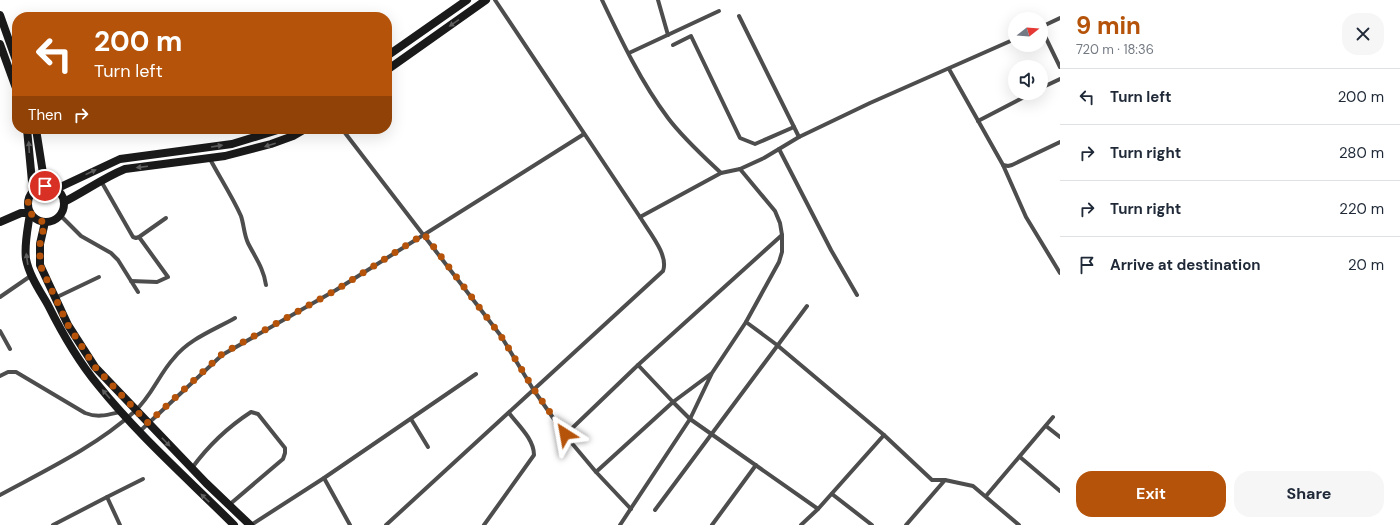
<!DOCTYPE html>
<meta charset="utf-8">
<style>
body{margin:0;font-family:"DM Sans",sans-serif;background:#f6f6f7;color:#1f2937;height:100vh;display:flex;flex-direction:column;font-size:15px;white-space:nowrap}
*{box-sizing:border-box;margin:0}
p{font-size:13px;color:#747a83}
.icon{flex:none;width:22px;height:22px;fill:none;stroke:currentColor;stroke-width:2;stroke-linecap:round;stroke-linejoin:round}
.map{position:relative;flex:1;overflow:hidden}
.details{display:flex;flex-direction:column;background:#fff;width:340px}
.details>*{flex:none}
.top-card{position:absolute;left:12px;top:12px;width:380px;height:122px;border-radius:16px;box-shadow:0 4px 16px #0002;background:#b45309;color:#fff;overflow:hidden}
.needle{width:26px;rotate:73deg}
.controls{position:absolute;left:1008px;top:12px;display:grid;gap:8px}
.controls a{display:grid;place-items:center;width:40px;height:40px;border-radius:50%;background:#fff;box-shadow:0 4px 16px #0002;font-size:20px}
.pin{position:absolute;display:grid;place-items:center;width:34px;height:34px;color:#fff;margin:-17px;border:2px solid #fff;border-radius:50%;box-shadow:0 1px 4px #0007}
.me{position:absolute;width:44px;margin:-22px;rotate:326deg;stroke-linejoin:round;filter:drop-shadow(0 0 3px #0008)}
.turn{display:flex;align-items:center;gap:14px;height:84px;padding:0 16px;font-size:18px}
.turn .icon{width:52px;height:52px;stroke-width:2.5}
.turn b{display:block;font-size:28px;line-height:34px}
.then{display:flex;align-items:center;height:38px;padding:0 16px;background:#0003;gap:8px;font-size:15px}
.round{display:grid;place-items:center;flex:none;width:42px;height:42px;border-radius:16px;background:#f6f6f7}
.head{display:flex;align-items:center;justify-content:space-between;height:68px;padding:0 16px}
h1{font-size:24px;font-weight:700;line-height:30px;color:#b45309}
.button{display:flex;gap:8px;margin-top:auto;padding:8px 16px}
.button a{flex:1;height:46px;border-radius:16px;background:#b45309;color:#fff;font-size:16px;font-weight:700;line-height:46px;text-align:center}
.button a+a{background:#f6f6f7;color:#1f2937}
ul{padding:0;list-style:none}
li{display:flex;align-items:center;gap:12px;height:56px;padding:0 16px;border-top:1px solid #e0e1e3}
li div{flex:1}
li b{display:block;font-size:15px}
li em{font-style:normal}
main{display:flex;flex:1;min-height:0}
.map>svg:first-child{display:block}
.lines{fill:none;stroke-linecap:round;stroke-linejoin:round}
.street{stroke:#4d4d4d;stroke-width:4}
.secondary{stroke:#1a1a1a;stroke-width:8}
.oneway{fill:#5f5f5f}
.route{stroke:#b45309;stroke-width:7;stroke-dasharray:0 12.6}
</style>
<main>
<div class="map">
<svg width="1060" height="525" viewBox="0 0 1060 525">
<rect width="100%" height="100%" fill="#fff"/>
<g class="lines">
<!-- street -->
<g class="street">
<path d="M495,0L640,217L721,173L740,169L764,158L799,137L870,103L1015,39"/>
<path d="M602,0C621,40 641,82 668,118C683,138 703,156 721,173"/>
<path d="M658,0L668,35"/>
<path d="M739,16L799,137"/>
<path d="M1041,27L1060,18"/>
<path d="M1041,28L1060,67"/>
<path d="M673,45L691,36L740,138L755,144L794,127"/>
<path d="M629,53L719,11"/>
<path d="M949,69L1003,165L1008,166L1012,165L1060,142"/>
<path d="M1041,88L1060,79"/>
<path d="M978,121L1032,93"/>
<path d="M342,129L501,336L533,389L565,435L596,472L631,509"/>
<path d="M779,149L831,250L857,295"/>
<path d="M210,159C220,178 232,196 241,216C244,225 244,235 248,243C255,257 264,269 266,285"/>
<path d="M1003,165L1026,217L1060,273"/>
<path d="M101,181L133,237L136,238L139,237L166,218"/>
<path d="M60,215L81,236L111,253L118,260L138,292"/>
<path d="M131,281L157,282L168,277L139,237"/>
<path d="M0,297L32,275"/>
<path d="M55,298L99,277"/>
<path d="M0,331L10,349"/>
<path d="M712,373L673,402L690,419L712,373L746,322"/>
<path d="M0,376L8,372H16L85,413C98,418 107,415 120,412"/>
<path d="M411,419L428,447"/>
<path d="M1046,426L1060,437"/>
<path d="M139,432L222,355L336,290L584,134"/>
<path d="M565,435L638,365L782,235L780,223L775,211L740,169"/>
<path d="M884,435L932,480H945L973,486L1019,525"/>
<path d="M1020,457L1060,491"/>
<path d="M192,468C208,446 228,427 251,412L258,414L285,448V453L283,459L229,505"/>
<path d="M596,472L673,402L638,365"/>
<path d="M324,478L350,525"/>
<path d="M832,494L872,525"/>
<path d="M0,495C46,470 95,447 134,412C152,396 159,374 174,358C189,339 214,330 235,318"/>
<path d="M986,496L1053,417"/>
<path d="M107,497L143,479"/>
<path d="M655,510L807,306"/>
<path d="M53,525L107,497L120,525"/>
<path d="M251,525L324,478L476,374"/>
<path d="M386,525C478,440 571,356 663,271C669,255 649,232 640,217"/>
<path d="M484,525L534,455C534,439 518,425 509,413"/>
<path d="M620,525L690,419L818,509L884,435L777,345L746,322L779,262L782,252V235"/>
<path d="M712,525L756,465"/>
<path d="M801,525L818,509"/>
<path d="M906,525L945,480"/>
</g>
<!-- secondary -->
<g class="secondary">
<path d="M0,15L17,63"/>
<path d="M0,44L17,91"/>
<path d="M387,56L467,0"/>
<path d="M387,70L486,0"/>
<path d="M27,129L33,192"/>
<path d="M36,129L45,186"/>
<circle cx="46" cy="204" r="18"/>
<path d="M56,189L120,159L232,144L281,129"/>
<path d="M64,202C84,192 103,178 125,169L225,156L271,144L293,136L305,129"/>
<path d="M0,222L21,213H30C28,228 24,244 26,259C29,275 40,291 48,305C62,333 78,361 98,385C139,436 188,479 234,525"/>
<path d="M45,222L40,244V265L68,325L95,367L206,483L250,525"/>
</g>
</g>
<!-- one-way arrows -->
<defs><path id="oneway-solid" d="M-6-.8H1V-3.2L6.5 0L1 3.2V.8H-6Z"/></defs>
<g class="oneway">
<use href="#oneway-solid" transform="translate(454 23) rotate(145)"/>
<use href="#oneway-solid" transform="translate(270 145) rotate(162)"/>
<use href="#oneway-solid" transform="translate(217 146) rotate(-9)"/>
<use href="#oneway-solid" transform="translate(29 147) rotate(-93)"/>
<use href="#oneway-solid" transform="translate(142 167) rotate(173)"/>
<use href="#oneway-solid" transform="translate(91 172) rotate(-26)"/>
<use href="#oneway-solid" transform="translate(27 259) rotate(-98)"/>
<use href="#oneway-solid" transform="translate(106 394) rotate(-131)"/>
<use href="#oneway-solid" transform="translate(166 442) rotate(46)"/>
<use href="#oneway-solid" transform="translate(205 498) rotate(-136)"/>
</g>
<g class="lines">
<!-- route -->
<path class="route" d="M45,186C22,190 23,218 45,222L40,244V265L68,325L95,367L148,423L222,354L336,290L424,234L501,336L533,388L565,434"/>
</g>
</svg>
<div class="controls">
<a><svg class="needle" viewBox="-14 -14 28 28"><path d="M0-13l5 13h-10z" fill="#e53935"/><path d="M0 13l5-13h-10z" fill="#747a83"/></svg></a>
<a><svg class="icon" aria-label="sound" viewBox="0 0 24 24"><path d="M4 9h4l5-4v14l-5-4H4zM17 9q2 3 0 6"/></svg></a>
</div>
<div class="pin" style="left:45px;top:186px;background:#d93025"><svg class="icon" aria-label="arrive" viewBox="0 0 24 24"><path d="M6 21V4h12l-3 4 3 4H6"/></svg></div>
<svg class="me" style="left:565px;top:434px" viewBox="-20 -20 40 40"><path d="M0-17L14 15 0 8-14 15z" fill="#b45309" stroke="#fff" stroke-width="4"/></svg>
<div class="top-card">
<div class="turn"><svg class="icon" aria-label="left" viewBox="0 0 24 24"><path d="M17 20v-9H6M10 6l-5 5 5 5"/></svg><div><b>200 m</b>Turn left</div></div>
<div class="then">Then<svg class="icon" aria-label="right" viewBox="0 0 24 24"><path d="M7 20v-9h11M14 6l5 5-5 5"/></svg></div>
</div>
</div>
<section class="details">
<div class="head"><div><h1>9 min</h1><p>720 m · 18:36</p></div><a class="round"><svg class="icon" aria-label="close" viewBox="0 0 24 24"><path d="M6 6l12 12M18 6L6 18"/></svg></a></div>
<ul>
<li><svg class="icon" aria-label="left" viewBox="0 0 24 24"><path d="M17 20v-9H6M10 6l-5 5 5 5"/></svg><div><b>Turn left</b></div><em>200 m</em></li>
<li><svg class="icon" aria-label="right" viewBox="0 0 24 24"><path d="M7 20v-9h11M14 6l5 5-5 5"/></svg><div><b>Turn right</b></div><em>280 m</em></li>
<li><svg class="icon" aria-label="right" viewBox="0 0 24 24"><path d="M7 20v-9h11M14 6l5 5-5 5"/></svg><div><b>Turn right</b></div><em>220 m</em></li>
<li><svg class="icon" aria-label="arrive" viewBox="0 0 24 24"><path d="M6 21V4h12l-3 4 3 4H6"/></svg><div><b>Arrive at destination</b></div><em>20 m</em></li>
</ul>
<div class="button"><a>Exit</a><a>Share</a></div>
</section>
</main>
